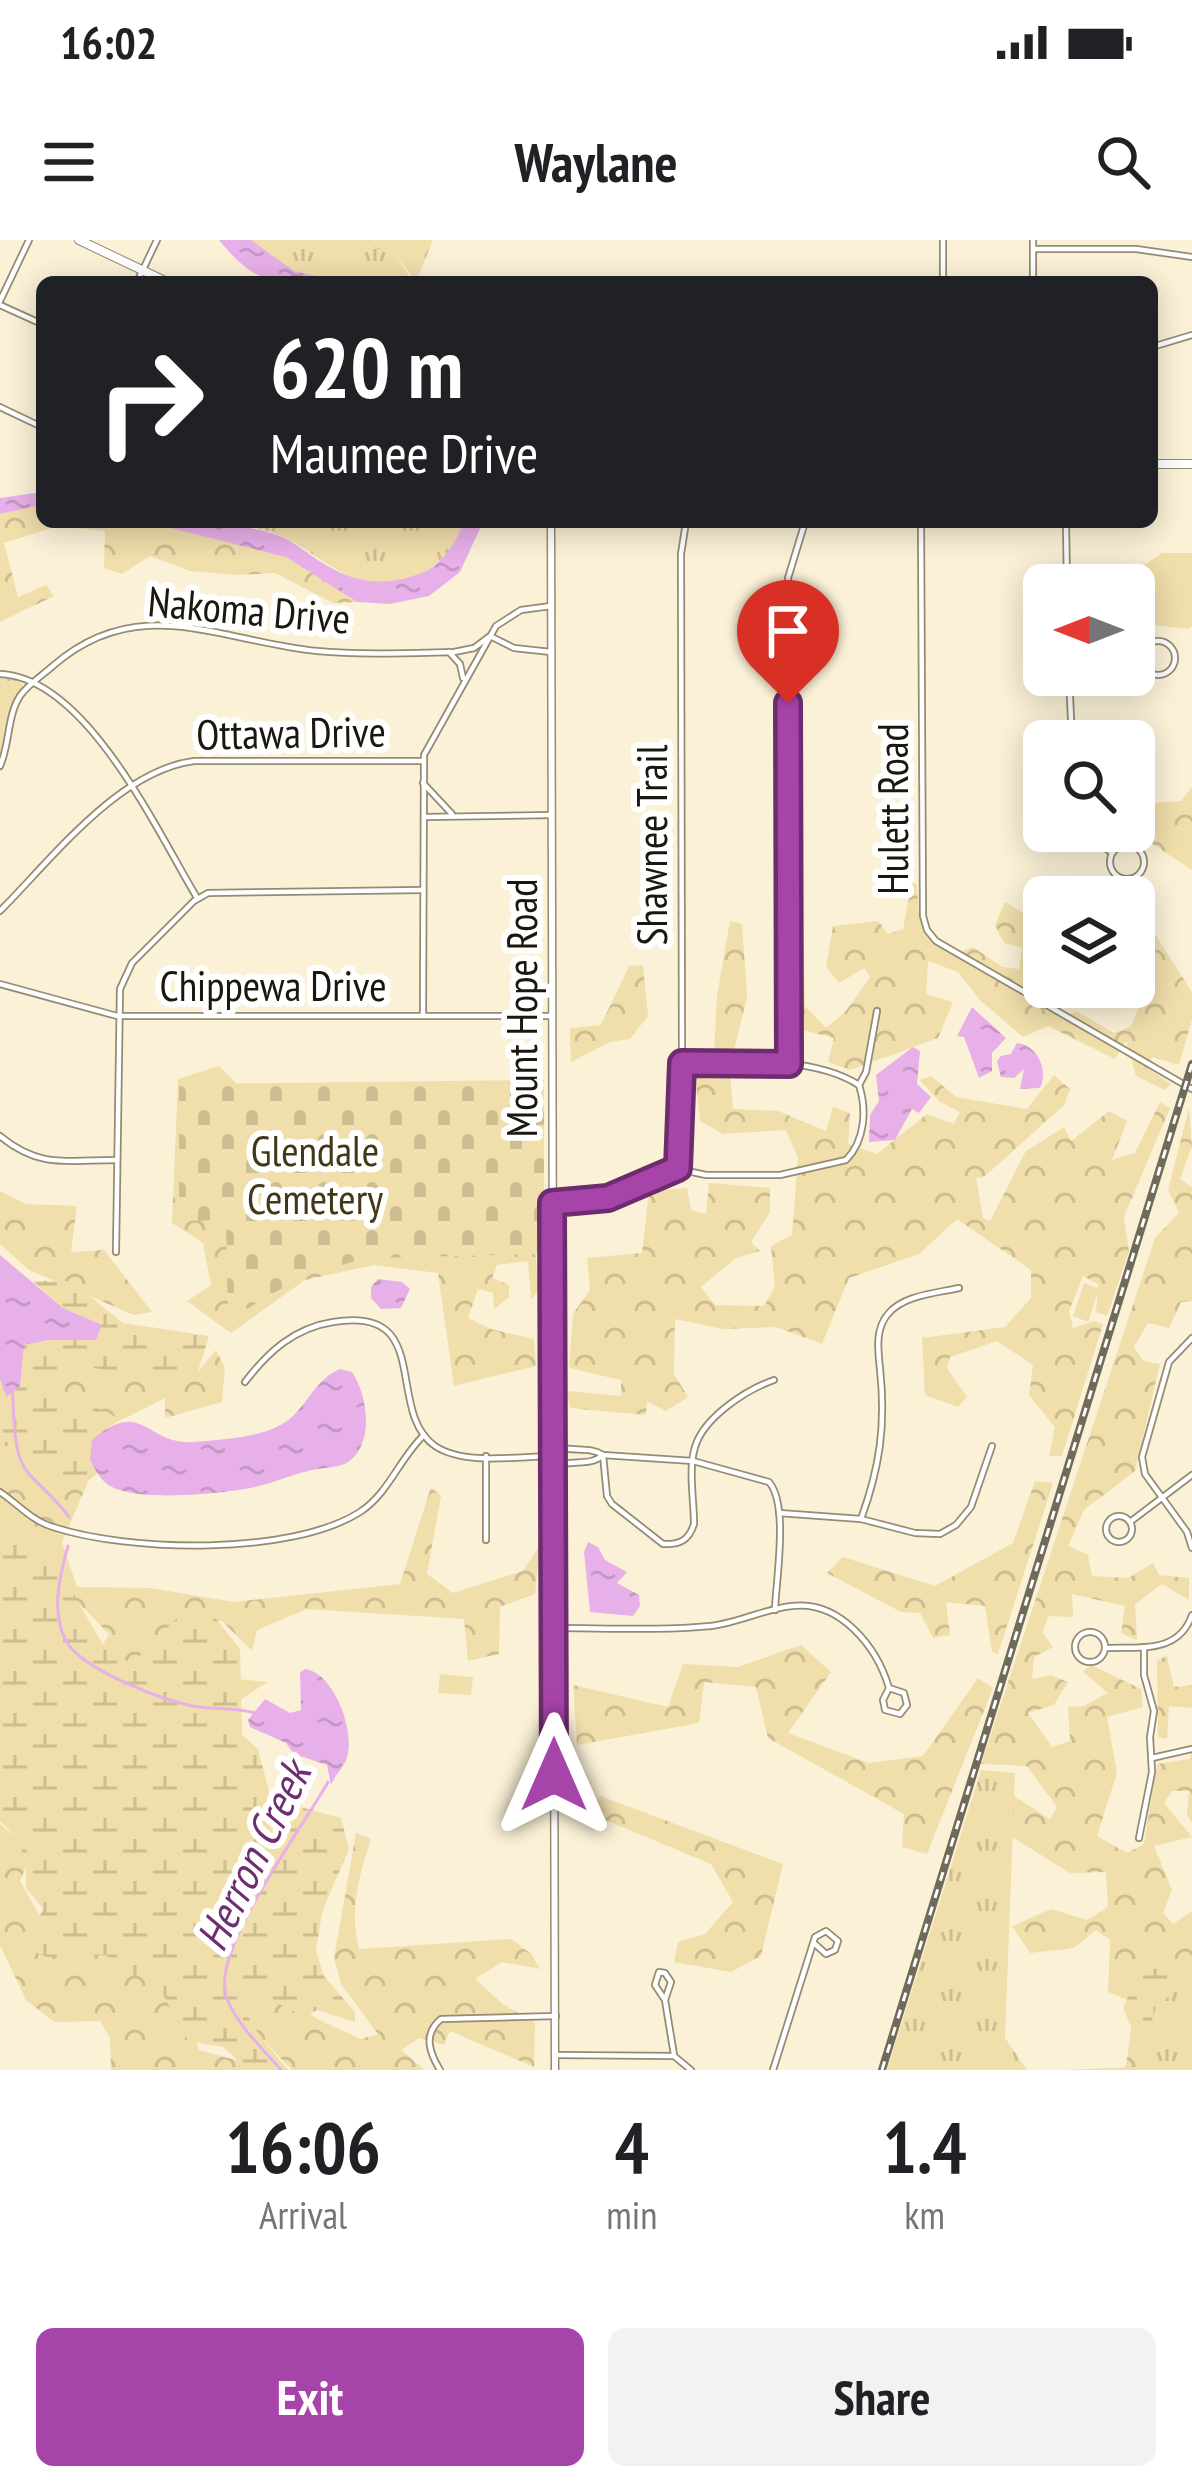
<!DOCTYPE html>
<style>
body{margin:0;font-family:"PT Sans Narrow",sans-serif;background:#f2f2f2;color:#202124;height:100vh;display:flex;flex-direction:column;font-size:45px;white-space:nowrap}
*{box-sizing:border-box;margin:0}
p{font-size:39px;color:#757577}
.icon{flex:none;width:66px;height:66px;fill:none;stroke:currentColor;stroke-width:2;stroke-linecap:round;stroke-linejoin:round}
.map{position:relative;height:1830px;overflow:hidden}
.side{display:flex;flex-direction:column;background:#fff;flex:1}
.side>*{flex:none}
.guide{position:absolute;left:36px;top:36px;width:1122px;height:252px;border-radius:18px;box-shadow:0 6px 30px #0003;background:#202124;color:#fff;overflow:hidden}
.needle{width:78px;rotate:270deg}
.controls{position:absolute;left:1023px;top:324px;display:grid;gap:24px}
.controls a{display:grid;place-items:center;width:132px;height:132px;border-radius:18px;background:#fff;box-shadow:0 6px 30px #0003;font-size:60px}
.pin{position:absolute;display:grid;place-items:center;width:102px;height:102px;color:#fff;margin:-123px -51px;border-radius:50% 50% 50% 0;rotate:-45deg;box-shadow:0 0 12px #0007}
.pin .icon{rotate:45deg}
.me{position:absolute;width:132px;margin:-66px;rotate:0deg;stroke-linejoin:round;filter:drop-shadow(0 0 9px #0008)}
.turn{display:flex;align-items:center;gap:42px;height:252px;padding:0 36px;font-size:54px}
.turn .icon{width:156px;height:156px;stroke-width:2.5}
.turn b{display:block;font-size:84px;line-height:102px}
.eta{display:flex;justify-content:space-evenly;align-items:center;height:204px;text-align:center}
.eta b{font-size:72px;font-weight:700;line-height:84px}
.cta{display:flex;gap:24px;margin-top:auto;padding:24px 36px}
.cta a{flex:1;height:138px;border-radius:18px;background:#a744aa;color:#fff;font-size:48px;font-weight:700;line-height:138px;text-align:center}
.cta a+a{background:#f2f2f2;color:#202124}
.status{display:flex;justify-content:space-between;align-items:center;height:84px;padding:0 60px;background:#fff;direction:ltr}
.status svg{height:33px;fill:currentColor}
header{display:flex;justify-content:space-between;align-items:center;height:156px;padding:0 36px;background:#fff;font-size:54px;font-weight:700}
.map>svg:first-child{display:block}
.forest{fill:url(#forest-crowns)}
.wetland{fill:url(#wetland-marsh)}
.cemetery{fill:url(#cemetery-stones)}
.park{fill:url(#park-tufts)}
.garden{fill:#f0deab}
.water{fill:url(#water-ripples)}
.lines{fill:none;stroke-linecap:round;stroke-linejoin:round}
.stream{stroke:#e8b0e8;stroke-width:3}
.minor-casing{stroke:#948b73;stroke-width:8}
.tertiary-casing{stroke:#948b73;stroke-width:9}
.secondary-casing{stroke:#948b73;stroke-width:10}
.minor{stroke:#fff;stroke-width:4.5}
.tertiary{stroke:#fff;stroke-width:6}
.secondary{stroke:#fff;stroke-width:8}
.rail-casing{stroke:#706a5b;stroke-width:8}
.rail{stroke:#fff;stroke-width:3;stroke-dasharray:9;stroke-linecap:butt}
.route-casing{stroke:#6d2c6e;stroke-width:30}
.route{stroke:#a744aa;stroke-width:21}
.labels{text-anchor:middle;stroke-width:12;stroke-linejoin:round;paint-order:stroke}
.street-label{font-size:42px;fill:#1a170e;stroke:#fff}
.park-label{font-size:42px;fill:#433717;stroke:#fff}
.water-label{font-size:45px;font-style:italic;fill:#6f2e71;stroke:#fff}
</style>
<div class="status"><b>16:02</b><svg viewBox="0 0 49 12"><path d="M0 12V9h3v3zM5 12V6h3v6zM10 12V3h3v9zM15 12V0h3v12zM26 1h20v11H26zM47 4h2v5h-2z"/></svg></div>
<header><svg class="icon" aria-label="menu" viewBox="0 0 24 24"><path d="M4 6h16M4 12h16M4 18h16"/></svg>Waylane<svg class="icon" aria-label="search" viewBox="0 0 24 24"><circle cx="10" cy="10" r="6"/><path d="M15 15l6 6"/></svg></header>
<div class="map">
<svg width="1192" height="1830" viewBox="0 0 1192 1830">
<defs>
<pattern id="forest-crowns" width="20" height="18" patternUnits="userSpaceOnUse" patternTransform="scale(3)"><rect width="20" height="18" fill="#f0deab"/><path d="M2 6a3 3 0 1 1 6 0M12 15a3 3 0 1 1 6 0" fill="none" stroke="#cdbe92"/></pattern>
<pattern id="wetland-marsh" width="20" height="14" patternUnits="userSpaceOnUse" patternTransform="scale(3)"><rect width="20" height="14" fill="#f0deab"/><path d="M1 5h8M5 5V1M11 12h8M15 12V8" fill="none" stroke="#cdbe92"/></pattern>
<pattern id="cemetery-stones" width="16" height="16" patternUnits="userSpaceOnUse" patternTransform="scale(3)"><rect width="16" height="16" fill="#f0deab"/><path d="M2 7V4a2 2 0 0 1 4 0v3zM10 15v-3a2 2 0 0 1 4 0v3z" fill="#cdbe92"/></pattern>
<pattern id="park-tufts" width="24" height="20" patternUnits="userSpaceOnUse" patternTransform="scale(3)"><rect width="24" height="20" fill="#f0deab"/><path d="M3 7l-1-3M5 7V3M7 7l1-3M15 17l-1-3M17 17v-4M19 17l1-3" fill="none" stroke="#cdbe92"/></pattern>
<pattern id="water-ripples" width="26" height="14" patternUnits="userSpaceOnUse" patternTransform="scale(3)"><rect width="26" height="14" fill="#e8b0e8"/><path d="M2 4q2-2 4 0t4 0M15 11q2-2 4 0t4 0" fill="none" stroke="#c697c6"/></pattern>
</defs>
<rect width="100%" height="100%" fill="#fbf1d7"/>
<!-- forest -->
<g class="forest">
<path d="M347,0H433L416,42L395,14Z"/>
<path d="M42,265V282H147L167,286L286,317L357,362L333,363L275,333L238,335L190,331L150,316L122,334L104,328L105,291L58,286L4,303L18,357L46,345L54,356L0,382V274Z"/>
<path d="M1134,541L1152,563L1181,561L1192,547V630L1136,593Z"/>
<path d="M912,643L917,644C919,684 918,692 952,715L973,707L1002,727L1019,729L1022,708L1004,703L995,685L1005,662L1034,679L1029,731L1044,747H1068L1061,755V779L1076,771L1114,793L1131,786L1141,763L1131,747L1139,694L1134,661L1192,752V779L1179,825L1153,817L1143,825L1171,844L1165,850L1136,836L1126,801L1115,819L1048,786L1023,797L980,760L958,732L928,721L926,754L953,762L938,798L850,830L828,822L834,798L795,788L797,704L803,705L805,766L826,788L846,771L870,737L864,728L839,743L826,727L833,686L878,681L888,694L903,689Z"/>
<path d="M730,681L742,684L747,757L732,819L714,815L717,756Z"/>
<path d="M643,725L648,776L630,799L610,802L571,822L570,788L601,785L629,726Z"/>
<path d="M219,826L242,849L534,987L538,1051L531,1060L528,1021L497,1025L492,1038L509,1045V1057L494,1069L493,1053L478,1049L468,1078L491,1089L534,1099L536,1126L454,1146L438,1033L374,1025L305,1040L231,1093L187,1061L211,1045L203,1003L172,983L178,839Z"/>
<path d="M730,834L733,869L778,871L826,891L833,867L850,873L848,904L877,914L927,874L954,884L960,872L940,862L920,840L931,836L956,857L1027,869L1054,835L1070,849L1064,865L984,937L976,938L983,978L990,981L1026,911L1064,887L1071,901L1109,871L1127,881L1112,920L1135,913L1160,862L1170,868L1124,977L1129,1011L1107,1076L1096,1072L1098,1044L1083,1036L1069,1071L1073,1088L1094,1081L1103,1084L1062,1216H1049L1055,1187L1029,1155L1033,1125L997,1101L950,1117L947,1128L967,1157L958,1167L925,1155L922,1098L1005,1087L1031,1058V1030L957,979L919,1014L849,1038L822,1104L776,1087L722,1089L675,1079L674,1134L688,1157L666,1171L647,1161L646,1175L570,1168L567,1151L621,1156V1140L569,1128L573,1074L590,1050L587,1018L642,1013L649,951L687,948L691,970L706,974L709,943L770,948V972L751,1002L760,1011L736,1018L701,1047L715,1065L764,1066L775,1046L771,1006L792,995L798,918L786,890L723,894L700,881L695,835Z"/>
<path d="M1189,868L1192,906L1180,939L1192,947V1061L1181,1062L1169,1088L1148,1083L1134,1107L1143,1121L1160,1124L1135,1231L1084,1270L1068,1306L1088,1315L1092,1336L1128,1338L1153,1323L1159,1335L1189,1338V1360L1162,1344L1135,1364L1137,1400L1121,1393L1125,1366L1072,1354L1073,1377L1049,1376L1042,1392L1053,1407L1034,1417L1032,1439L1051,1435L1068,1442L1054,1465L1028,1473L1052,1507L1070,1501L1068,1467L1084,1466L1108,1453L1083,1432L1091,1425L1141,1449L1143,1467L1107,1477L1117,1533L1097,1596L1127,1613L1144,1604L1157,1524L1190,1519L1192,1506V1583L1187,1575L1189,1551H1172L1164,1563L1192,1597L1154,1606L1172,1650L1163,1673L1173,1684L1192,1671V1728L1183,1727L1192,1830H1119L1126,1826L1135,1763L1108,1752L1110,1700L1096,1690L1074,1708L1030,1713L1012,1686L1051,1669L1087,1680L1108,1667L1106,1632L1070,1633L998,1588L1014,1556L1050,1579L1057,1567L1027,1526L981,1524L1155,998L1179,973L1168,950Z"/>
<path d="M0,951L26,964L77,966L71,1012L104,1010L152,1072L134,1075L29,1030L0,1004Z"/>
<path d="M216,1110L225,1128L222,1162L165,1178V1158L121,1180L54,1147L82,1125L146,1140L196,1134Z"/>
<path d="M0,1194L39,1240H89L62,1302L77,1347L150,1348L234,1362L400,1344L431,1247L441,1256L427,1334L453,1353L523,1331L540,1305L535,1354L500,1367L499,1414L468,1421L464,1379L307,1369L257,1390L252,1411L222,1381L181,1388L237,1439L268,1442L238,1461L94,1420L109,1394L56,1340L0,1301Z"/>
<path d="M1035,1241L1053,1243L998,1414L992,1412L985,1366L946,1362L950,1395L933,1398L920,1373L901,1372L827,1333L843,1317L935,1346L1013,1303Z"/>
<path d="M801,1405L831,1432L788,1493L869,1523L923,1516L978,1438L993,1448L927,1614L902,1607L904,1574L768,1498L756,1447L704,1442L699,1483L577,1505L573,1445L668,1467L683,1424L738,1427Z"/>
<path d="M1167,1416L1174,1447L1192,1445V1468L1169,1466L1167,1499L1158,1497L1157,1420Z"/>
<path d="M600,1556L783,1624L761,1716L731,1732L674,1722L678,1702L705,1694L733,1662L711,1624L591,1574Z"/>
<path d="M0,1584L32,1612L20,1641L56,1705L274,1747L317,1779L361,1799L378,1794L341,1744L334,1718L356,1593L371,1599C359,1635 349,1671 359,1709L511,1699L530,1713L540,1729L502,1722L475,1739L504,1765L535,1783L534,1827L450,1791L444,1805L419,1798L401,1810L425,1830H292L233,1768L179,1747L199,1810L254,1825L258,1830H111L110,1798L100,1781L54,1782L26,1760L0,1705Z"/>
</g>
<!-- wetland -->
<g class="wetland">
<path d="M33,1041H71L123,1083L209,1096L197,1134L146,1140L82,1125L55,1146L121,1180L107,1188L90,1220L98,1233L89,1240H39L0,1194V1140L7,1156L23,1105L49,1100H96L101,1085L63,1068Z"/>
<path d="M0,1287L9,1297L55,1321L103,1405L132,1424L177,1378L213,1375L240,1409L242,1495L258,1509L271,1559L341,1578L349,1609L322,1672L316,1711L324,1736L355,1772V1782L317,1770L304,1777L268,1758L244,1770L259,1795L288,1830H248L223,1807L188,1801L151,1732L133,1736L106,1715L47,1717L24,1708L43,1669L26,1648C28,1617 22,1602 0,1581Z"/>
<path d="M1183,1727L1192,1728V1830H1150L1123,1768L1140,1730Z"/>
</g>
<!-- cemetery -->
<path class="cemetery" d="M544,840V1014L366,1018L301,1037L228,1080L226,980L179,981V844Z"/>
<!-- park -->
<g class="park">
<path d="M251,0H347L395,14L413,42C360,42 287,47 251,0Z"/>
<path d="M232,282H463C454,324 401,355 360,340C332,331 312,311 286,298C270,290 249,287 232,282Z"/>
<path d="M0,438L19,440L23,445L11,467L0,515Z"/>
<path d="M981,1530L1015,1533L1005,1798L1027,1830H887Z"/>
<path d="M1187,1741L1192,1743V1830H1060L1138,1827L1156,1767Z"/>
</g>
<!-- garden -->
<g class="garden">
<path d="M1162,313H1192V386L1188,389L1134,383L1131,334Z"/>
<path d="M1084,1043L1099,1049L1088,1082L1073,1076Z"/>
<path d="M440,1434L473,1437L471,1455L438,1453Z"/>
</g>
<!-- water -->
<g class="water">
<path d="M219,0H251L294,31L342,42C281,42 261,52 219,0Z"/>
<path d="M42,252V265L0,274V258Z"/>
<path d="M147,282C197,282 228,280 277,295C290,299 299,307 309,314C348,342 379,350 424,332C440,326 459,300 463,282H483L460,332L429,356L390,364L357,362L286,317Z"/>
<path d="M972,767L1006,798L992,813V831L979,838L964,797L957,796Z"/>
<path d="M1017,803C1037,805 1049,830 1040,848L1020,849L1024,829L1014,838L1001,837L997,821L1001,816L1011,814Z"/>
<path d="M913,807L920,811L917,844L931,857L919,873L912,869L895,900L869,902L870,875L879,861L876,835Z"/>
<path d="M0,1015L63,1068L102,1085L96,1100H49L24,1105L20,1146L7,1157L0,1140Z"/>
<path d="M378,1039L402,1042L410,1049L401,1068L381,1069L371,1058V1047Z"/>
<path d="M340,1129L352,1132C367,1154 374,1199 352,1219C342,1229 321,1227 308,1231C287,1236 266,1246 245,1249C214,1254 129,1263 106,1243C99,1238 94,1227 90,1220L92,1200C143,1156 146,1206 194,1202C226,1199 271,1198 294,1175C310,1159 318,1138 340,1129Z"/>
<path d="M588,1302L598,1307L605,1320L627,1332L617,1343L639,1355L640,1366L633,1376L590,1372L584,1312Z"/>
<path d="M305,1429C334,1432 357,1494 346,1520C343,1528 335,1535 331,1545L327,1525L294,1514L286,1503L250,1487L248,1480L265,1459L290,1473L301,1470L300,1433Z"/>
</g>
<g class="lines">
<!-- stream -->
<g class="stream">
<path d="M12,1148C15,1174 11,1214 29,1234C43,1249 57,1260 69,1277"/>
<path d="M68,1306C60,1334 51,1370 65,1399C79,1429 165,1462 198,1467C217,1469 236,1468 255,1473"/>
<path d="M281,1830C263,1809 235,1783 226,1756C211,1709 304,1586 328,1542"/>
</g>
<defs>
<g id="minor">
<path d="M943,0V42"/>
<path d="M1033,0V42"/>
<path d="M1033,9H1136L1192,17"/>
<path d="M137,42L157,0"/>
<path d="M0,61L29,0"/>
<path d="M0,65L42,84"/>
<path d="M1152,107L1192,95"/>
<path d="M1152,145V160"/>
<path d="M0,167L42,187"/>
<path d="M921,282L923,676L927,690L936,701L1192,849"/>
<path d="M1066,282L1067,345"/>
<circle cx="1158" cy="418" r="17"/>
<path d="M449,412L460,424L463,438"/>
<path d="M0,434C86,437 157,591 196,656"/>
<path d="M1069,435L1072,501"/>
<path d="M0,526C10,504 7,476 20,456C28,444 43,435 54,425C140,351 222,402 317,411C362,415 409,413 454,412L474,408L490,396L514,408L551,412"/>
<path d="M423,543L452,574"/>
<path d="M425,577L551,575"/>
<path d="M1083,591L1112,613"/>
<circle cx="1127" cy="622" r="17"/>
<path d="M0,671C52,619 118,531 194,521H422"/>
<path d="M0,744L117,776H551"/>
<path d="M423,775L424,515L496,386L521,370L551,366"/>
<path d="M682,823C737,822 811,815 859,845"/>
<path d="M789,825L788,338L805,282"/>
<path d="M0,896C40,929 68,920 117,920"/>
<path d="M678,929L682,823L681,314L686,282"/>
<path d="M552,963L608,958L678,929L706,935H780L846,920C865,901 867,870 859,845L866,832L877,771"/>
<path d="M116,1012L120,749L132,723L194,661L208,653L423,650"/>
<path d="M1192,1098L1169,1122L1142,1217L1145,1234L1187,1292L1192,1308"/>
<path d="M245,1142C268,1112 294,1088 333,1082C435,1065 384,1170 435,1206C465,1226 519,1216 553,1216"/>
<path d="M553,1204C569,1214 588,1205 603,1215L693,1221L769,1242C789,1265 776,1339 775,1370"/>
<path d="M603,1215L607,1256L612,1264L663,1304C680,1305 689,1300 694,1284C694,1260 688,1229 695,1207C704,1177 746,1150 774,1140"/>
<path d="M553,1229C569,1217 589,1228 603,1215"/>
<path d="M0,1252C18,1264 32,1281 53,1287C129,1312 291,1316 360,1272C389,1253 399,1219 424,1195"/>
<path d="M779,1273L861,1279L915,1293L940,1294L956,1285L971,1267L992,1206"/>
<circle cx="1119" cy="1289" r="13"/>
<path d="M861,1279C880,1227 886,1184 880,1129C878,1110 875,1089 888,1074C903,1055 937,1053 959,1048"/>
<path d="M1130,1282L1192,1235"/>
<path d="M486,1300V1216"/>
<path d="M553,1388C606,1388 658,1391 711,1386C738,1383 764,1369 792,1366C840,1360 877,1407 889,1448L883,1460L885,1470L900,1474L907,1465L904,1453L889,1448"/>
<circle cx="1090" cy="1407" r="15"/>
<path d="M1108,1408C1142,1407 1179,1413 1192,1375"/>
<path d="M1152,1518L1192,1509"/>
<path d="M1139,1598L1152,1532L1150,1497L1154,1471L1144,1435V1407"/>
<path d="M665,1760L671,1742L665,1733L659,1732L655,1745L665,1760L674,1815"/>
<path d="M557,1815L674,1816L691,1830"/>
<path d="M440,1830C429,1812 423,1794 441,1779L556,1776"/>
<path d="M773,1830L815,1697L826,1691L838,1701L835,1710L826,1714L815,1704"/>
</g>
<path id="tertiary" d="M551,282L555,1830"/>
<g id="secondary">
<path d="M79,0L167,42"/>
<path d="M1152,224H1192"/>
</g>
</defs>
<!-- minor casing -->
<use href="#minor" class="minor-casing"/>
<!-- tertiary casing -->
<use href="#tertiary" class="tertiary-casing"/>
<!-- secondary casing -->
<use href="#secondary" class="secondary-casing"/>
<!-- minor -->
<use href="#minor" class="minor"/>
<!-- tertiary -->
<use href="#tertiary" class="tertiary"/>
<!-- secondary -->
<use href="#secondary" class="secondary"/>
<defs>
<path id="rail" d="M882,1830L1192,824"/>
</defs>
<!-- rail casing -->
<use href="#rail" class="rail-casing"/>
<!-- rail -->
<use href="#rail" class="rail"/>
</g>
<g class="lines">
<defs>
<path id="route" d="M554,1535L552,963L608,958L678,928L682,823L789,824L788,463"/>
</defs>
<!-- route casing -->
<use href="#route" class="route-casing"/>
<!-- route -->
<use href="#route" class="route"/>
</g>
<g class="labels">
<!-- street labels -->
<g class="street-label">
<text transform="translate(249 370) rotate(5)" y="15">Nakoma Drive</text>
<text transform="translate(291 493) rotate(-1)" y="15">Ottawa Drive</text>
<text transform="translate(893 569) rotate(-90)" y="15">Hulett Road</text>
<text transform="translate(652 605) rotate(-90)" y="15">Shawnee Trail</text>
<text x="273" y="761">Chippewa Drive</text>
<text transform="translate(522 768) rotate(-90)" y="15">Mount Hope Road</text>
</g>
<!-- park labels -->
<g class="park-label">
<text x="315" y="926">Glendale<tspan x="315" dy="48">Cemetery</tspan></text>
</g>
<!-- water labels -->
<g class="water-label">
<text transform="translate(253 1616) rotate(-64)" y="16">Herron Creek</text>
</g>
</g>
</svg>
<div class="controls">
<a><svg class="needle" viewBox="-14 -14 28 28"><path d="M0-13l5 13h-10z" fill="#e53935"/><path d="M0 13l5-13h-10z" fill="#757577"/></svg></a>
<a><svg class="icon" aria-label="search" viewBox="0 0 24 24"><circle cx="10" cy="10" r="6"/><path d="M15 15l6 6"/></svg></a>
<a><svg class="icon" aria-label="layers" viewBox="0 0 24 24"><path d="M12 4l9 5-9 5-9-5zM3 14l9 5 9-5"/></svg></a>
</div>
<div class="pin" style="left:788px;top:463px;background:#d93025"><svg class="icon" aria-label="arrive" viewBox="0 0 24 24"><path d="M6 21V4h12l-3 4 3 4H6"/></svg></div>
<svg class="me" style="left:554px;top:1535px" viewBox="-20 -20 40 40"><path d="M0-17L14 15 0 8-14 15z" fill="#a744aa" stroke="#fff" stroke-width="4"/></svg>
<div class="guide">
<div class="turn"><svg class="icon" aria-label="right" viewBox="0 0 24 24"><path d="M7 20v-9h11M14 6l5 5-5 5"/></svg><div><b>620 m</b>Maumee Drive</div></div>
</div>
</div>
<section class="side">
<div class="eta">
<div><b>16:06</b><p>Arrival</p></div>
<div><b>4</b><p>min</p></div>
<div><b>1.4</b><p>km</p></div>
</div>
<div class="cta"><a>Exit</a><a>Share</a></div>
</section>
